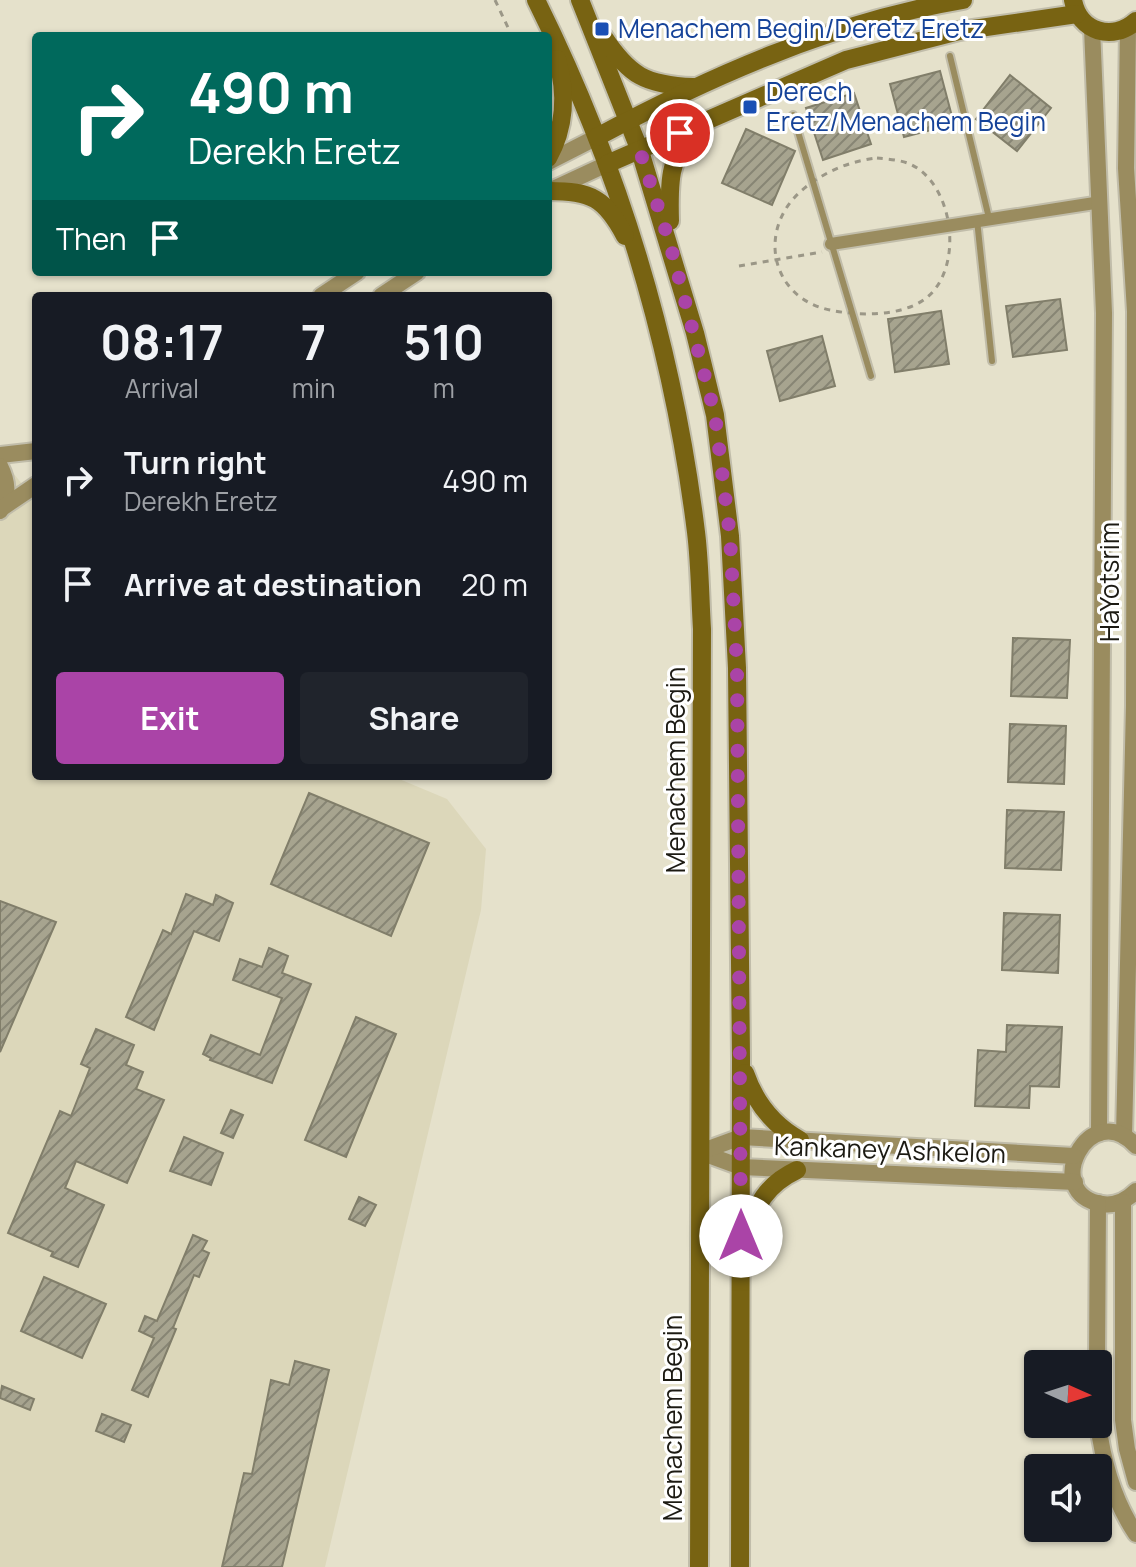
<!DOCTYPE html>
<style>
body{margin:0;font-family:Manrope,sans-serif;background:#20242c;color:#f1f3f6;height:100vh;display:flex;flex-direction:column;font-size:30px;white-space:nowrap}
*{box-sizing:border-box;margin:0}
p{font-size:26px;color:#9ea1a6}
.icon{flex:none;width:44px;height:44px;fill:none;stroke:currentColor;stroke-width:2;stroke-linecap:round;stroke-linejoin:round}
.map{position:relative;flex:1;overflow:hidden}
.side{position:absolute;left:32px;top:292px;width:520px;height:488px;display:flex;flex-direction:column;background:#171b24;border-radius:8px;box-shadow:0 2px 6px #0004}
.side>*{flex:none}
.banner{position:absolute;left:32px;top:32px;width:520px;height:244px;border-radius:8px;box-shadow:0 2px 6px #0004;background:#00695c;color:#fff;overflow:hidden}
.needle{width:52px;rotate:93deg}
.tools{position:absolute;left:1024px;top:1350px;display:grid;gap:16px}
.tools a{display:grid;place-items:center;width:88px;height:88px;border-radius:8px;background:#171b24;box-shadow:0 2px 6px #0004;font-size:40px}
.pin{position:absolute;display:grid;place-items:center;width:68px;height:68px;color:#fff;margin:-34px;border:4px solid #fff;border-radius:50%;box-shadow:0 2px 8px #0007}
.me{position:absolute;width:88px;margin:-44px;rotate:0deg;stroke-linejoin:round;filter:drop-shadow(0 0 6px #0008)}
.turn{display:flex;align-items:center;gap:28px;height:168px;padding:0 24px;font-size:36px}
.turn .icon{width:104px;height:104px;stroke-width:2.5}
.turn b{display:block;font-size:56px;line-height:68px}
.then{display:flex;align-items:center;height:76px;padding:0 24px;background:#0003;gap:16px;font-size:30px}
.eta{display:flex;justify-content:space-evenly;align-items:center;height:136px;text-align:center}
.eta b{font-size:48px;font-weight:700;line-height:56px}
.button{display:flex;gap:16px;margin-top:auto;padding:16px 24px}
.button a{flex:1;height:92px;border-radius:8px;background:#aa44a7;color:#fff;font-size:32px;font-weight:700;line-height:92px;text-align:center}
.button a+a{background:#20242c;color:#f1f3f6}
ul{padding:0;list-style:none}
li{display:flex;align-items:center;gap:24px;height:104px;padding:0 24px}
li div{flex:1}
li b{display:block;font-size:30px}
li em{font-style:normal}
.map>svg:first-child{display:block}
.built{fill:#dcd7ba}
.building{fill:url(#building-hatch);stroke:#817e6a;stroke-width:2}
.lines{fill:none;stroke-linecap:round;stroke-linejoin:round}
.service-casing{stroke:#c1bdaa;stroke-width:10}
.minor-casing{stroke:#c1bdaa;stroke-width:16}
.tertiary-casing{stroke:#c1bdaa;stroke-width:20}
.secondary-casing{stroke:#c1bdaa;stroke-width:22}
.path{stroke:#9b9787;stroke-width:3;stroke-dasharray:6 6;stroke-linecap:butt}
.service{stroke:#9a8c5f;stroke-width:6}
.minor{stroke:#9a8c5f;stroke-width:12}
.tertiary{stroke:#9a8c5f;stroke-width:16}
.secondary{stroke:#786312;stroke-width:18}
.route{stroke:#aa44a7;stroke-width:14;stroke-dasharray:0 25.2}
.transit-dot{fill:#1a4fb4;stroke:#fff;stroke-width:3}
.labels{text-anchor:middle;stroke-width:6;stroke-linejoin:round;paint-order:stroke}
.transit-label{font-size:26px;fill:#164399;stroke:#fff;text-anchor:start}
.street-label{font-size:26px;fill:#1c1a13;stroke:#fff}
</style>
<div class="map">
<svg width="1136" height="1567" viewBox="0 0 1136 1567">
<defs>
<pattern id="building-hatch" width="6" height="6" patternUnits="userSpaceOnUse" patternTransform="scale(2)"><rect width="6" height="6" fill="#a7a48f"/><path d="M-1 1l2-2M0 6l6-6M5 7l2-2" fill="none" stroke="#878574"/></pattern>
</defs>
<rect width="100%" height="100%" fill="#e5e1cb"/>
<!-- built -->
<path class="built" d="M0,457L36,501V776H392L447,799L486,849L481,910L325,1567H0Z"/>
<!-- building -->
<g class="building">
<path d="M940,71L954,124L904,137L890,84Z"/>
<path d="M1010,75L1051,108L1017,151L976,119Z"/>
<path d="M854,93L871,144L823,160L806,108Z"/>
<path d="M746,129L795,151L772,205L722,183Z"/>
<path d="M1060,299L1067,350L1013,357L1006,306Z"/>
<path d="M941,311L949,364L895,372L888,319Z"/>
<path d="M822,336L835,386L780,401L767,351Z"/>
<path d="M1013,638L1070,640L1067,698L1011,696Z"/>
<path d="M1010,724L1066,726L1064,784L1008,782Z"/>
<path d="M309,793L429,843L391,936L271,884Z"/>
<path d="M1007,810L1064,812L1061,870L1005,868Z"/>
<path d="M186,894L213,905L216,895L233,903L219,941L194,931L154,1030L126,1017L163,930L171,934Z"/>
<path d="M0,901L56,922L0,1052Z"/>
<path d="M1004,913L1060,915L1058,973L1002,970Z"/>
<path d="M269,948L288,956L282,973L311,984L272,1083L210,1060L211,1058L203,1054L211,1035L260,1055L282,998L233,980L240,959L262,967Z"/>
<path d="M356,1017L396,1034L346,1157L305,1140Z"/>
<path d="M1007,1025L1062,1027L1059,1087L1030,1086L1029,1108L975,1106L978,1050L1006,1052Z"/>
<path d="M96,1029L134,1045L126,1065L143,1072L136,1089L164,1100L127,1183L76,1161L65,1188L104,1205L78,1267L51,1256L53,1252L8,1233L60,1111L71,1116L90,1068L81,1064Z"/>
<path d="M231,1110L243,1115L233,1138L221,1133Z"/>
<path d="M184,1137L223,1153L211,1185L170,1171Z"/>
<path d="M359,1197L376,1205L365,1226L349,1219Z"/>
<path d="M193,1235L207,1241L202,1250L209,1253L199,1277L194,1275L173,1328L176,1329L148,1397L132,1390L154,1338L139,1331L145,1316L157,1321Z"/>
<path d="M44,1277L106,1304L82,1358L21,1331Z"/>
<path d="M295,1361L329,1370L282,1567H222L244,1473L252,1474L271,1380L289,1385Z"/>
<path d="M2,1386L34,1399L30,1410L0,1398Z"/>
<path d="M102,1414L131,1425L124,1442L96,1431Z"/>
</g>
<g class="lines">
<defs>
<g id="service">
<path d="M950,56L989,218"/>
<path d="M793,115L871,376"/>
<path d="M977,220L992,361"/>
</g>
<path id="minor" d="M831,244L1101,202"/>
<g id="tertiary">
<path d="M1092,28L1104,313L1099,1133"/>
<path d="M548,162L597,137"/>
<path d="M549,191L607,164"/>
<path d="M321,296L357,272"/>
<path d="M381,296L417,272"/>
<path d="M0,455L36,451"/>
<path d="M0,466C8,482 9,495 0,511"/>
<path d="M2,508L36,485"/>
<path d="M1124,1136L1134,706L1135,311L1126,168L1128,28"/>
<path d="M1136,1146C1090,1095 1039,1194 1102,1204C1115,1206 1126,1201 1136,1191"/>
<path d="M700,1152L741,1167L1075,1182"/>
<path d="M700,1152L741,1137L1074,1156"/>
<path d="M1123,1202V1420L1127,1449L1136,1482"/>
<path d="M1097,1364L1098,1203"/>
<path d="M1098,1423C1103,1463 1113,1500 1136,1534"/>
</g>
<g id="secondary">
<path d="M536,0C619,167 673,347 696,532C700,564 700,597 702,629L699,1567"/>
<path d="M580,0L640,151L695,333L715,415L730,536L737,668L741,1059L740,1567"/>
<path d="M1073,0C1079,32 1113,42 1136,21"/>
<path d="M603,36C629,76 646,85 693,87"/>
<path d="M597,137C713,75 833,22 963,0"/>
<path d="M548,158C565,128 567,93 557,59"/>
<path d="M607,164L846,60L959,31L1077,14"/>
<path d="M549,191C591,191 605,198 625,236"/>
<path d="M670,221C669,187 668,155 695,130"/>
<path d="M745,1073C755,1102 773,1125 800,1140"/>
<path d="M747,1237C754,1206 767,1184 797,1170"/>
</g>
</defs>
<!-- service casing -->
<use href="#service" class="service-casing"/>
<!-- minor casing -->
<use href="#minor" class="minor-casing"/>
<!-- tertiary casing -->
<use href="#tertiary" class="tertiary-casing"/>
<!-- secondary casing -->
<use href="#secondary" class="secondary-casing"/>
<!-- path -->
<g class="path">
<path d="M495,0L512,36"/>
<path d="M877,158C888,159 902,160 912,165C955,187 964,270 925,299C900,317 858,316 830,310C771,298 757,231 800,192C821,173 849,161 877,158Z"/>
<path d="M739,266L822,252"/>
</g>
<!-- service -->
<use href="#service" class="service"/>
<!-- minor -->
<use href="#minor" class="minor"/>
<!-- tertiary -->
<use href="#tertiary" class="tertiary"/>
<!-- secondary -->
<use href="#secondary" class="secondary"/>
</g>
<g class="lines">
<!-- route -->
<path class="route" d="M680,133L640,151L670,244L715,415L730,536L737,668L741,1236"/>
</g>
<!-- markers -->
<g class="transit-dot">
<rect x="594" y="21" width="16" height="16" rx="4"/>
<rect x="742" y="99" width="16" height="16" rx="4"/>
</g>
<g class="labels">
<!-- transit labels -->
<g class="transit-label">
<text x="618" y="38">Menachem Begin/Deretz Eretz</text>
<text x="766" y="101">Derech<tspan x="766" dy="30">Eretz/Menachem Begin</tspan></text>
</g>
<!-- street labels -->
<g class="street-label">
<text transform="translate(1110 582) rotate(-90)" y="9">HaYotsrim</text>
<text transform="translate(676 770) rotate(-90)" y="9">Menachem Begin</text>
<text transform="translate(890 1150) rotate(2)" y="9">Kankaney Ashkelon</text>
<text transform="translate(673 1418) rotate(-90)" y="9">Menachem Begin</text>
</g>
</g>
</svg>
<div class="tools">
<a><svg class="needle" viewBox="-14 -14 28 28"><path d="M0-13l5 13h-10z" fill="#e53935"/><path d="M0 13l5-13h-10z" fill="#9ea1a6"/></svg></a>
<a><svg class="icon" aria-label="sound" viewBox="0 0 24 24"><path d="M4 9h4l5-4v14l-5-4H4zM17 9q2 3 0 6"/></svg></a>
</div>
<div class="pin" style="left:680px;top:133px;background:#d93025"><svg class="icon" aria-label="arrive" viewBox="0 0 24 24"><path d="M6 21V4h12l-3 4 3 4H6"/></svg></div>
<svg class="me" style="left:741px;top:1236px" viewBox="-20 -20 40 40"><circle r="19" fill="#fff"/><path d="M0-13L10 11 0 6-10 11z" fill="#aa44a7"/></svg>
<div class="banner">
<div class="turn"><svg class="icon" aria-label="right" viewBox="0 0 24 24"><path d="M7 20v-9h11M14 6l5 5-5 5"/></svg><div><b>490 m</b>Derekh Eretz</div></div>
<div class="then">Then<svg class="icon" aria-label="arrive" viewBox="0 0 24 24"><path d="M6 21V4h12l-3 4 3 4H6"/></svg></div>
</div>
<section class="side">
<div class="eta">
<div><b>08:17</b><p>Arrival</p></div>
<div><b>7</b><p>min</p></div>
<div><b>510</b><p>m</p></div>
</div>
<ul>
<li><svg class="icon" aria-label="right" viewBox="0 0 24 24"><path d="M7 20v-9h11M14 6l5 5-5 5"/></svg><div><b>Turn right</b><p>Derekh Eretz</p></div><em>490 m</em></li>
<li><svg class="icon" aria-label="arrive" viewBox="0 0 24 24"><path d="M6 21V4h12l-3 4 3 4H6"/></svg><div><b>Arrive at destination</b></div><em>20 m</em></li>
</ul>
<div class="button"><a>Exit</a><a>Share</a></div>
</section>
</div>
